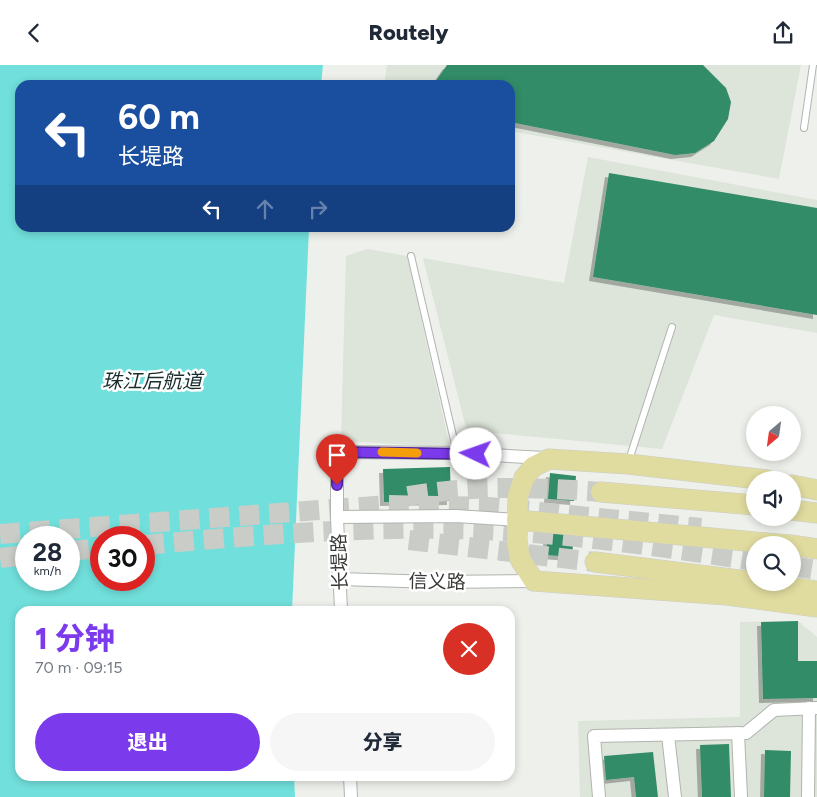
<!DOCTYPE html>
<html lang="zh">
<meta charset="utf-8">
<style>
body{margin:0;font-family:Figtree,"Noto Sans SC",sans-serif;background:#f6f6f7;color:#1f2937;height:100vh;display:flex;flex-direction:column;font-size:19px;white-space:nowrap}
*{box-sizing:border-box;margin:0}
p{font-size:16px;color:#747a83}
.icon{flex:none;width:28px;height:28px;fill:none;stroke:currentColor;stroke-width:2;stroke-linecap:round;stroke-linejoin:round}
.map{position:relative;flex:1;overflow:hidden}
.side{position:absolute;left:15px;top:541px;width:500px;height:175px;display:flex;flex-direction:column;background:#fff;border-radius:15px;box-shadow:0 2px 8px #0003}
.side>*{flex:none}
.top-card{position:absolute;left:15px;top:15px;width:500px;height:152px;border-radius:15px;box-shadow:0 2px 8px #0003;background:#1a4fa0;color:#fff;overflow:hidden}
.needle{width:32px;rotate:209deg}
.tools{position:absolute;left:746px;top:341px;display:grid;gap:10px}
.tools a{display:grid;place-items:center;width:55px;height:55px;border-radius:50%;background:#fff;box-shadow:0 2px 8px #0003;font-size:25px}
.speed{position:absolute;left:15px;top:461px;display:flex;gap:10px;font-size:25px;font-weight:700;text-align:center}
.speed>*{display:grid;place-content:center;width:65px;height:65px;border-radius:50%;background:#fff;box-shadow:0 2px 8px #0003;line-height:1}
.speed small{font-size:12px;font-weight:400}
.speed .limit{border:8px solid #d22;background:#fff;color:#111}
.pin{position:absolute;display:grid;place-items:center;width:42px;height:42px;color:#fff;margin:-51px -21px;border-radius:50% 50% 50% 0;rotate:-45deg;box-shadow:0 0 5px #0007}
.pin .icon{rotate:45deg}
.me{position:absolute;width:55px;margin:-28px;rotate:273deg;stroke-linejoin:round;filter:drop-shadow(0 0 4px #0008)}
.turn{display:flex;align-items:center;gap:18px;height:105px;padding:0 20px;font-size:22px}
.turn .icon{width:65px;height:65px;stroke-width:2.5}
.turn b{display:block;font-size:35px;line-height:42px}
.lanes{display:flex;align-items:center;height:48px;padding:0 20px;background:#0003;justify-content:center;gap:25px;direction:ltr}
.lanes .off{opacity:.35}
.round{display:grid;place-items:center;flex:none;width:52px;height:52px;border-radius:26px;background:#f6f6f7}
.headline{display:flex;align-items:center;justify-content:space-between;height:85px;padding:0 20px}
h1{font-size:30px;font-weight:800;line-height:38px;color:#7c3aed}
.cta{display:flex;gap:10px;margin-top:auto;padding:10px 20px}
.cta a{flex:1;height:58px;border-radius:30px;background:#7c3aed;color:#fff;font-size:20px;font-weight:800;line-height:58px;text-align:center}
.cta a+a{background:#f6f6f7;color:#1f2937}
header{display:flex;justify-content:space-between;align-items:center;height:65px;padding:0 20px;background:#fff;font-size:22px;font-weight:800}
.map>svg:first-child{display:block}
.built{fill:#dde4d9}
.water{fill:#71e0dc;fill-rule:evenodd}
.building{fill:#328c68;filter:url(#shadow)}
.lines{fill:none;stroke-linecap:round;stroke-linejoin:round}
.primary-tunnel{stroke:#c9ccc7;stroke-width:20;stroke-dasharray:20 10;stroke-linecap:butt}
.service-casing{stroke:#b1b4af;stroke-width:8}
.minor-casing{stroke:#b1b4af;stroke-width:14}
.primary-casing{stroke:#ccc;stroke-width:21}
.service{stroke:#fff;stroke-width:6}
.minor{stroke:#fff;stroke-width:12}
.primary{stroke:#e0dc9f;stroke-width:20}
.route-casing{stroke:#51269a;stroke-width:12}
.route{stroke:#7c3aed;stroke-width:9}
.slow{stroke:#f59e0b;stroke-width:9}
.labels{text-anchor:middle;stroke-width:5;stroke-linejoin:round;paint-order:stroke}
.street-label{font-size:19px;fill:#3a3b39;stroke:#fff}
.water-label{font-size:20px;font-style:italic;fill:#192d2d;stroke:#fff}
</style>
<header><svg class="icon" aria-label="back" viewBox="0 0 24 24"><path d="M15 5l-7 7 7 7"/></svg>Routely<svg class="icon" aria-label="share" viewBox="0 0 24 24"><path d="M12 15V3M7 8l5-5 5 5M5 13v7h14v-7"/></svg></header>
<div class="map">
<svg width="817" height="732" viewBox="0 0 817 732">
<defs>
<filter id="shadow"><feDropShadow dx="-4" dy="4" stdDeviation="0" flood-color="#0004"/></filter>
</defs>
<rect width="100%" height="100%" fill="#edf0eb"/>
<!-- built -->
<g class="built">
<path d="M387,0H801L779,114L510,66V20H384Z"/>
<path d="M588,92L817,135V268L714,250L662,384L484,367L468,371L423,193L564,218Z"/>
<path d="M367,184L407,191L450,382L341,376L346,191Z"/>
<path d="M798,556L817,572V732H580L578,656L740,652V557Z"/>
</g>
<!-- water -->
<path class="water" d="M0,0H323L321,20H20V162L309,163L292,546H20V711H294L295,732H0ZM26,472H69V515H26ZM101,472H144V515H101Z"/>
<!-- building -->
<g class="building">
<path d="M447,0H703L726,23L731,37L728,54L714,76L695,88L675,90L510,57V20H433Z"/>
<path d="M609,108L817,143V250L593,212Z"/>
<path d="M450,402L451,436L384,437L383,404Z"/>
<path d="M550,408L576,411L574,436L548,434Z"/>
<path d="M548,464L574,467L572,492L546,490Z"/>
<path d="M798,556V596H817V633L763,634L761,557Z"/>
<path d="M729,679L731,732H702L700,680Z"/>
<path d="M765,685L791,686L790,732H764Z"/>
<path d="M653,687L658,732H636L634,712L606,715L604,691Z"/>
</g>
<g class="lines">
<!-- primary-tunnel -->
<g class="primary-tunnel">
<path d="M408,431C474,420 535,422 601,427"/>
<path d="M0,469L387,440L488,442L701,463"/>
<path d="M409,475L595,497"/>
<path d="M144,480C247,471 350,462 454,464C554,466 656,481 755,496"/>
<path d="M69,486L101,483"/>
<path d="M0,493L26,490"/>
<path d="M792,501L817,505"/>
</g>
<defs>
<g id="service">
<path d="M804,63L813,0"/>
<path d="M411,191L457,388"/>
<path d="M629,395L672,262"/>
</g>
<g id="minor">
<path d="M337,452L456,451L517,455"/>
<path d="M339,514L436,517L534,516"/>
<path d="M341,546L337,452V387L457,388L545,393"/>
<path d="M738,668L741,732"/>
<path d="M668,670L675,732"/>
<path d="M350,711L351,732"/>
<path d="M599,732L594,671L746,668L774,645L817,643"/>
<path d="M808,732L809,643"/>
</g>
<g id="primary">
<path d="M767,415L628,399L549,394L533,402L524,413L518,431L517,476L520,494L534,516L727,530L817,542"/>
<path d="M792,420L817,425"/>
<path d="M601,427L755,440"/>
<path d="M792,445L817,448"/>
<path d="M517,455L789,480"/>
<path d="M792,480L817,484"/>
<path d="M595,497L755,517"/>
<path d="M761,518L817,526"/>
</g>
</defs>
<!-- service casing -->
<use href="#service" class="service-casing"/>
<!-- minor casing -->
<use href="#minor" class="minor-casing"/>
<!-- primary casing -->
<use href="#primary" class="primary-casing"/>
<!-- service -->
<use href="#service" class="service"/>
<!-- minor -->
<use href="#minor" class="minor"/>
<!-- primary -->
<use href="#primary" class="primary"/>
</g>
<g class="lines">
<defs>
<path id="route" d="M337,420V387L476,389"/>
</defs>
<!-- route casing -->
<use href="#route" class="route-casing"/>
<!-- route -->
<use href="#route" class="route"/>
<!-- slow -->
<path class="slow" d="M382,387L417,388"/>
</g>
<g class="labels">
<!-- street labels -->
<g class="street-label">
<text transform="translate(339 497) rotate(-92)" y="7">长堤路</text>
<text transform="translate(437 516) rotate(1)" y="7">信义路</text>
</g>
<!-- water labels -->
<g class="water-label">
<text x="152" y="323">珠江后航道</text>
</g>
</g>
</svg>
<div class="tools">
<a><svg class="needle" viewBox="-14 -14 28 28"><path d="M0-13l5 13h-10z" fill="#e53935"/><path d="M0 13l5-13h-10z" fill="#747a83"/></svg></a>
<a><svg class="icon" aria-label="sound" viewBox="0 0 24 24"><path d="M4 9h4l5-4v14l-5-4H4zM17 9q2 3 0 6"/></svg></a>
<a><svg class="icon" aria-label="search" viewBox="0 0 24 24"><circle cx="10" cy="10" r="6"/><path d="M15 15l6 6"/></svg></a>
</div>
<div class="speed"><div>28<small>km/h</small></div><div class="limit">30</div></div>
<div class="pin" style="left:337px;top:420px;background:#d93025"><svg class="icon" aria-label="arrive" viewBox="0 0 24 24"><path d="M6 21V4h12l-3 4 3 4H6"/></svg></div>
<svg class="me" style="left:476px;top:389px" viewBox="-20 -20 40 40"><circle r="19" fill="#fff"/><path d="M0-13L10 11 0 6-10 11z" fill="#7c3aed"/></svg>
<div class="top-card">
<div class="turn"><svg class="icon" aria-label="left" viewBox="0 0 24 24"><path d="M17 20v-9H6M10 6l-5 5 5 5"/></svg><div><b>60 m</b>长堤路</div></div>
<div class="lanes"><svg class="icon" aria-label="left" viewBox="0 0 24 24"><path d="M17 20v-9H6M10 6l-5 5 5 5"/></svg><svg class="icon off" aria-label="ahead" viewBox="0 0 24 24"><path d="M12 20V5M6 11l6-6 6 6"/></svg><svg class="icon off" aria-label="right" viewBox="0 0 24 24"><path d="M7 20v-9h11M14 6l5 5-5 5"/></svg></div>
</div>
<section class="side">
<div class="headline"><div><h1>1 分钟</h1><p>70 m · 09:15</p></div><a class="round" style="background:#d93025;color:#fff"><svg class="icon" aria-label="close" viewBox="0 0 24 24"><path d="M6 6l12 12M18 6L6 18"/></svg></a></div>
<div class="cta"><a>退出</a><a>分享</a></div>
</section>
</div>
